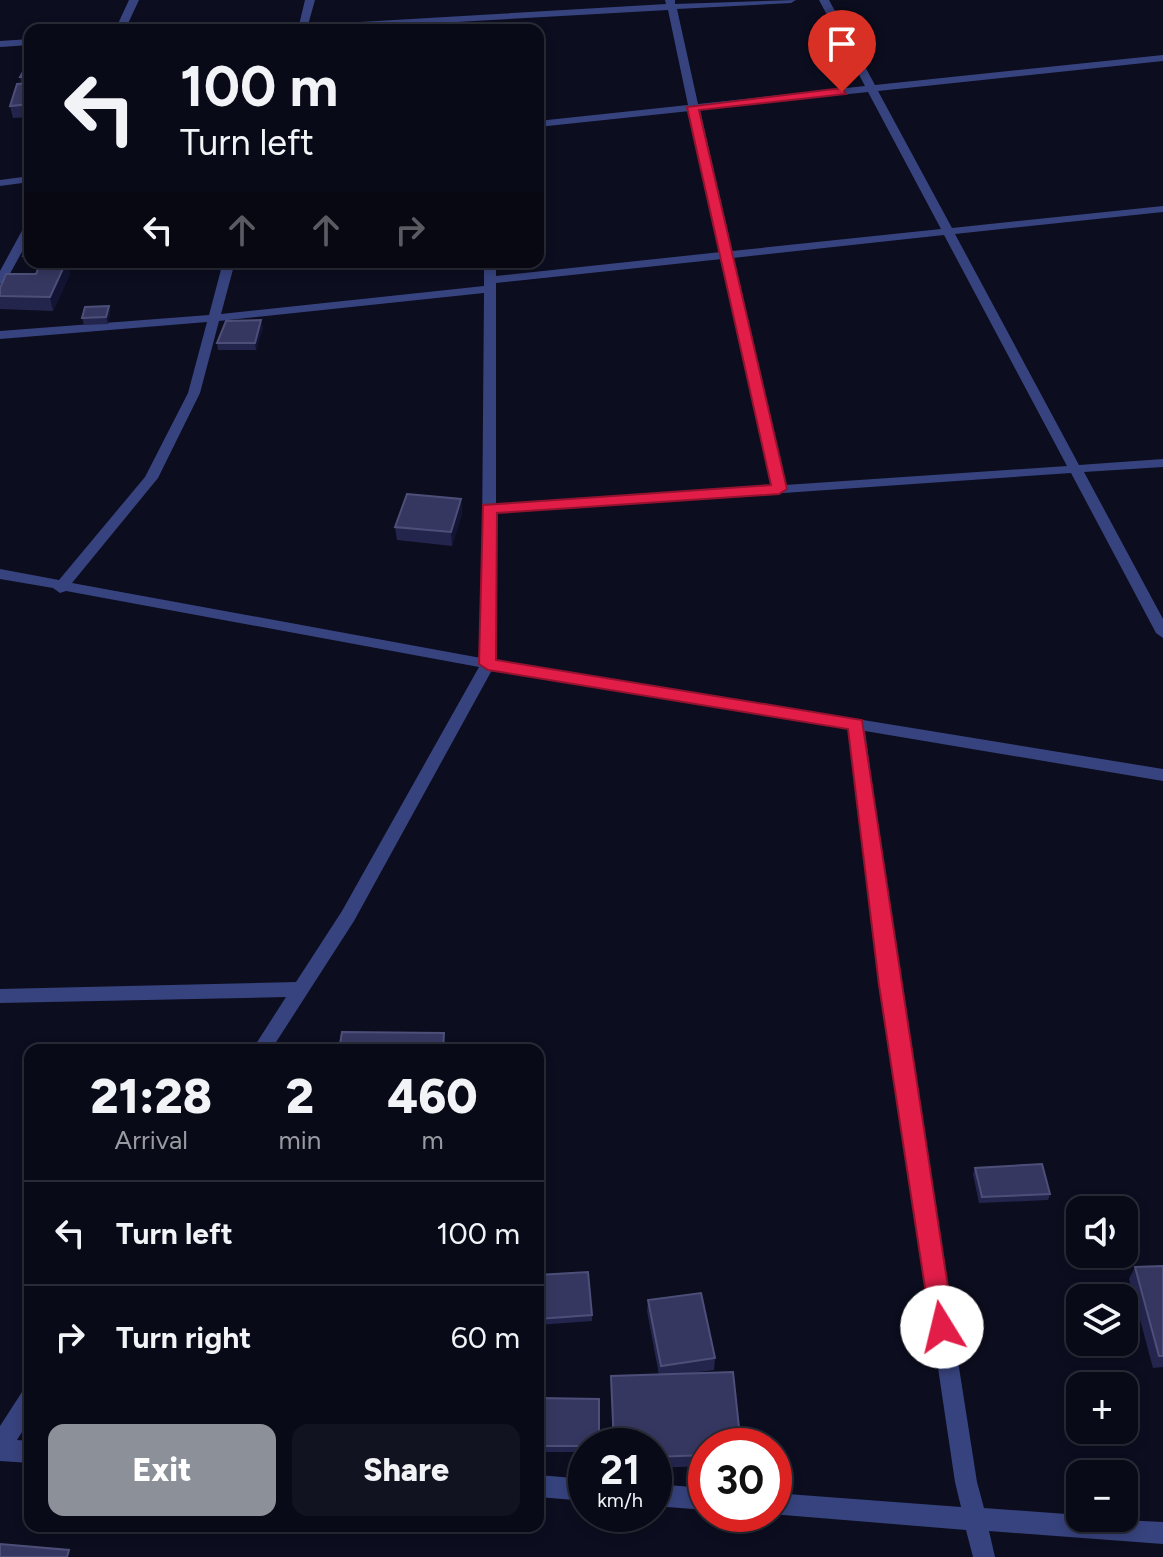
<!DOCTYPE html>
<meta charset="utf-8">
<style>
body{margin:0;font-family:Figtree,sans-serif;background:#121320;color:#f1f3f6;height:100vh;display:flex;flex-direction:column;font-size:30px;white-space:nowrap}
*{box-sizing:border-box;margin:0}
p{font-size:26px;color:#999aa1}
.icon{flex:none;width:44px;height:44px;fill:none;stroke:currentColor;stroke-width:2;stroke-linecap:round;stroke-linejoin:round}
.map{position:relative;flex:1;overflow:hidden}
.drawer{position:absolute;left:24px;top:1044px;width:520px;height:488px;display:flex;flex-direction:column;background:#090a17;border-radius:16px;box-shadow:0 4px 12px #0003,0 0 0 2px #292b36}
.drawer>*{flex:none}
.top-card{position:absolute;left:24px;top:24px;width:520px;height:244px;border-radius:16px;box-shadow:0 4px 12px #0003,0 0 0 2px #292b36;background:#090a17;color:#f1f3f6;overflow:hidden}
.fabs{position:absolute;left:1066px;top:1196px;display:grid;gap:16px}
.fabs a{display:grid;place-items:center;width:72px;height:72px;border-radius:16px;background:#090a17;box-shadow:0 4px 12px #0003,0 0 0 2px #292b36;font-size:40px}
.speed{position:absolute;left:568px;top:1428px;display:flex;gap:16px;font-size:40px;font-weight:700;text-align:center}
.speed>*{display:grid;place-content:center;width:104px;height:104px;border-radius:50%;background:#090a17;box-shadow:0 4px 12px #0003,0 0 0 2px #292b36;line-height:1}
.speed small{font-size:20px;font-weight:400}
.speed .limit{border:12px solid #d22;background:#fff;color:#111}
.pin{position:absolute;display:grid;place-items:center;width:68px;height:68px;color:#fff;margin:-82px -34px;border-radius:50% 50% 50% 0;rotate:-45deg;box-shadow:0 0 8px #0007}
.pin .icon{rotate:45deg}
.me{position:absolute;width:88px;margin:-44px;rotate:351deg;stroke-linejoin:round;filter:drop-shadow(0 0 6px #0008)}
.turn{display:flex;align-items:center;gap:28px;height:168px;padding:0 24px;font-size:36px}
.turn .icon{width:104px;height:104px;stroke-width:2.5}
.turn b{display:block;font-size:56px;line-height:68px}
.lanes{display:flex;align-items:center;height:76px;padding:0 24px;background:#0003;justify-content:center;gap:40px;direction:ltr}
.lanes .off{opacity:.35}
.eta{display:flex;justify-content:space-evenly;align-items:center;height:136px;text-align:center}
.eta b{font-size:48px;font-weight:800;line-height:56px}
.cta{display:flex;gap:16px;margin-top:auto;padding:16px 24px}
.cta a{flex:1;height:92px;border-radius:16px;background:#8c9099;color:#fff;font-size:32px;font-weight:800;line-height:92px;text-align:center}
.cta a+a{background:#121320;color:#f1f3f6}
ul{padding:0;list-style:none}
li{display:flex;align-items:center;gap:24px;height:104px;padding:0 24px;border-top:2px solid #292b36}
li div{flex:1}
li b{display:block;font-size:30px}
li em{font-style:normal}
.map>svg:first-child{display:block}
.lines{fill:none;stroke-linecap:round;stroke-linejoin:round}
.minor{fill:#37437e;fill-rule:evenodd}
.wall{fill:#24254d}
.shaded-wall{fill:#131433}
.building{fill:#363760;stroke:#4d4f79;stroke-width:2}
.route{fill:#e11d48;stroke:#92132f;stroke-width:2}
</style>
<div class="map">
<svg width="1163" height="1557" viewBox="0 0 1163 1557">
<rect width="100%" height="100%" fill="#0c0d1f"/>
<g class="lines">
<!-- minor -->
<g class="minor">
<path d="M129,0H139L125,30H115Z"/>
<path d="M305,0H315L308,25L666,4L665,0H675V4L796,0L791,3L677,9L698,104L865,86L819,0H829L875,85L1163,55V61L878,91L952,228L1163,206V212L955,234L1079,465L1163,459V467L1084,472L1163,619V638L1156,633L1071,473L496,513L495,660L1163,769V781L865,731L899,985L977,1482L984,1508L1080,1515V1518L1163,1522V1544L989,1531L995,1557H973L966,1530L771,1514H774V1493L961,1507L955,1482L881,985L849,729L492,670L354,921L271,1050H252L286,997L0,1003V989L296,982L342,911L479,667L66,591L60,593L53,588L0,579V569L59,580L145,477L188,393L207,322L0,339V331L209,315L223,262H235L221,314L484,286V262H496V276L721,252L690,111L538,127V121L688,105L668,10L316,30H262L267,27L299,25ZM868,92L941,229L732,251L700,110ZM944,235L1067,466L785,485L733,258ZM722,259L772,486L496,504V283ZM484,293L481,658L72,583L158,478L200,393L219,321Z"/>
<path d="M30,39V45L0,47V41Z"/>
<path d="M30,176V182L0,186V180Z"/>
<path d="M30,224V237L6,281L0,284V271L24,227Z"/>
<path d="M30,1389V1419L17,1440L30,1441V1463L0,1461V1426L22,1392Z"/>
<path d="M538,1475L586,1479V1501L538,1497Z"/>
<path d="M654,1484L706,1488V1510L654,1506Z"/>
</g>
</g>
<!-- wall -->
<g class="wall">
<path d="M30,60V117L13,118L10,106L21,83L20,77Z"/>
<path d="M30,244V262H67L70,274L53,311L0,309V288L36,274L38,268H31L30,264L25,262L23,256Z"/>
<path d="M109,306L110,313L108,324L84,325L82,318Z"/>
<path d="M263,327L256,350H218L217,343Z"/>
<path d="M461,499L462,513L452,546L397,540L395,527Z"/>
<path d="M975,1168L1050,1194L1048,1200L979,1203L973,1174Z"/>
<path d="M1163,1266V1367L1153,1368L1129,1279L1135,1267Z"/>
<path d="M538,1275L592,1315V1321L538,1325Z"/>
<path d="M648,1300L715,1358L714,1370L691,1373L706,1446V1466L654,1468V1446H613L611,1376L659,1375L647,1311Z"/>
<path d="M538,1398L586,1446V1452H538Z"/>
</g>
<!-- shaded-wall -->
<g class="shaded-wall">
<path d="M66,262L70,274L53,311L50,297Z"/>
<path d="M109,306L110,313L108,324L106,317Z"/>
<path d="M261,320L263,327L256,350L255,343Z"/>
<path d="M461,499L462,513L452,546L451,532Z"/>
</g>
<!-- building -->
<g class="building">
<path d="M30,60V77H20Z"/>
<path d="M30,83V104L10,106L17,84Z"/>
<path d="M29,244H30V257L23,256Z"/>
<path d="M41,262H66L50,297L0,296V288L6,274H36Z"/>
<path d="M109,306L106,317L82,318L85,307Z"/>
<path d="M261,320L255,343H217L226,321Z"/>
<path d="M407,494L461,499L451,532L395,527Z"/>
<path d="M342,1032L444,1033L443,1050H339Z"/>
<path d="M1042,1164L1050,1194L982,1197L975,1168Z"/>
<path d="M1163,1266V1356H1159L1135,1267Z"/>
<path d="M588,1272L592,1315L538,1319V1275Z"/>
<path d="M701,1293L715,1358L661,1366L648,1300Z"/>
<path d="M733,1372L741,1446H706V1455L654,1457V1446H614L611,1376Z"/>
<path d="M538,1398L599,1399V1446H538Z"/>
<path d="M0,1544L69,1550L67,1557H0Z"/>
</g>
<!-- route -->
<path class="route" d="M842,88L846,94L699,110L787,489L779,494L497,513L496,660L862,720L954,1327L951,1335L942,1338L934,1335L931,1327L879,985L848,729L488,670L479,664L483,505L771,485L687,107Z"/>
</svg>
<div class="fabs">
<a><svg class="icon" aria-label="sound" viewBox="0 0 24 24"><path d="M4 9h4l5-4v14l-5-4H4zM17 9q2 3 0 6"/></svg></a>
<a><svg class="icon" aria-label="layers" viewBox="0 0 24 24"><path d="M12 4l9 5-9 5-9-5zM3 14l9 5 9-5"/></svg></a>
<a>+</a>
<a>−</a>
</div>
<div class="speed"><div>21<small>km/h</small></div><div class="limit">30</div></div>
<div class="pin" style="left:842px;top:92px;background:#d93025"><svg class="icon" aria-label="arrive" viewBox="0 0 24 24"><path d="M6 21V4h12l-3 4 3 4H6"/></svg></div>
<svg class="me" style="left:942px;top:1327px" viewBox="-20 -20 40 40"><circle r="19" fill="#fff"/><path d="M0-13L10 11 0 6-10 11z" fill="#e11d48"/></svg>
<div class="top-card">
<div class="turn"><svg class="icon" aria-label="left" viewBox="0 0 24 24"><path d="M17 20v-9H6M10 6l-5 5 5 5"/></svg><div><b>100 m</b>Turn left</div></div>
<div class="lanes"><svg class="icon" aria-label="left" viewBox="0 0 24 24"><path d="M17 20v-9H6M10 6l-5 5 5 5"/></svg><svg class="icon off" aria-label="ahead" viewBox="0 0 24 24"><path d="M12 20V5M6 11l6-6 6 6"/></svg><svg class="icon off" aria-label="ahead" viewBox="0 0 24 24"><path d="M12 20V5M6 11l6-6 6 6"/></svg><svg class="icon off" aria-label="right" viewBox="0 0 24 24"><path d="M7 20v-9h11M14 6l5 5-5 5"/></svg></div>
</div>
<section class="drawer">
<div class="eta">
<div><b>21:28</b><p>Arrival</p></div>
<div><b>2</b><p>min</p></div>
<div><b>460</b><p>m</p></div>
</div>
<ul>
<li><svg class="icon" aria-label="left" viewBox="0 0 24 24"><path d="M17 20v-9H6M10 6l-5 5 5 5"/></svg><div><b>Turn left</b></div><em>100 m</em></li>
<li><svg class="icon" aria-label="right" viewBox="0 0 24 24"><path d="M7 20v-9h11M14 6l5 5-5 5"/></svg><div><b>Turn right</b></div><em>60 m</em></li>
</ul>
<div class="cta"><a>Exit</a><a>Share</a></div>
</section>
</div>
